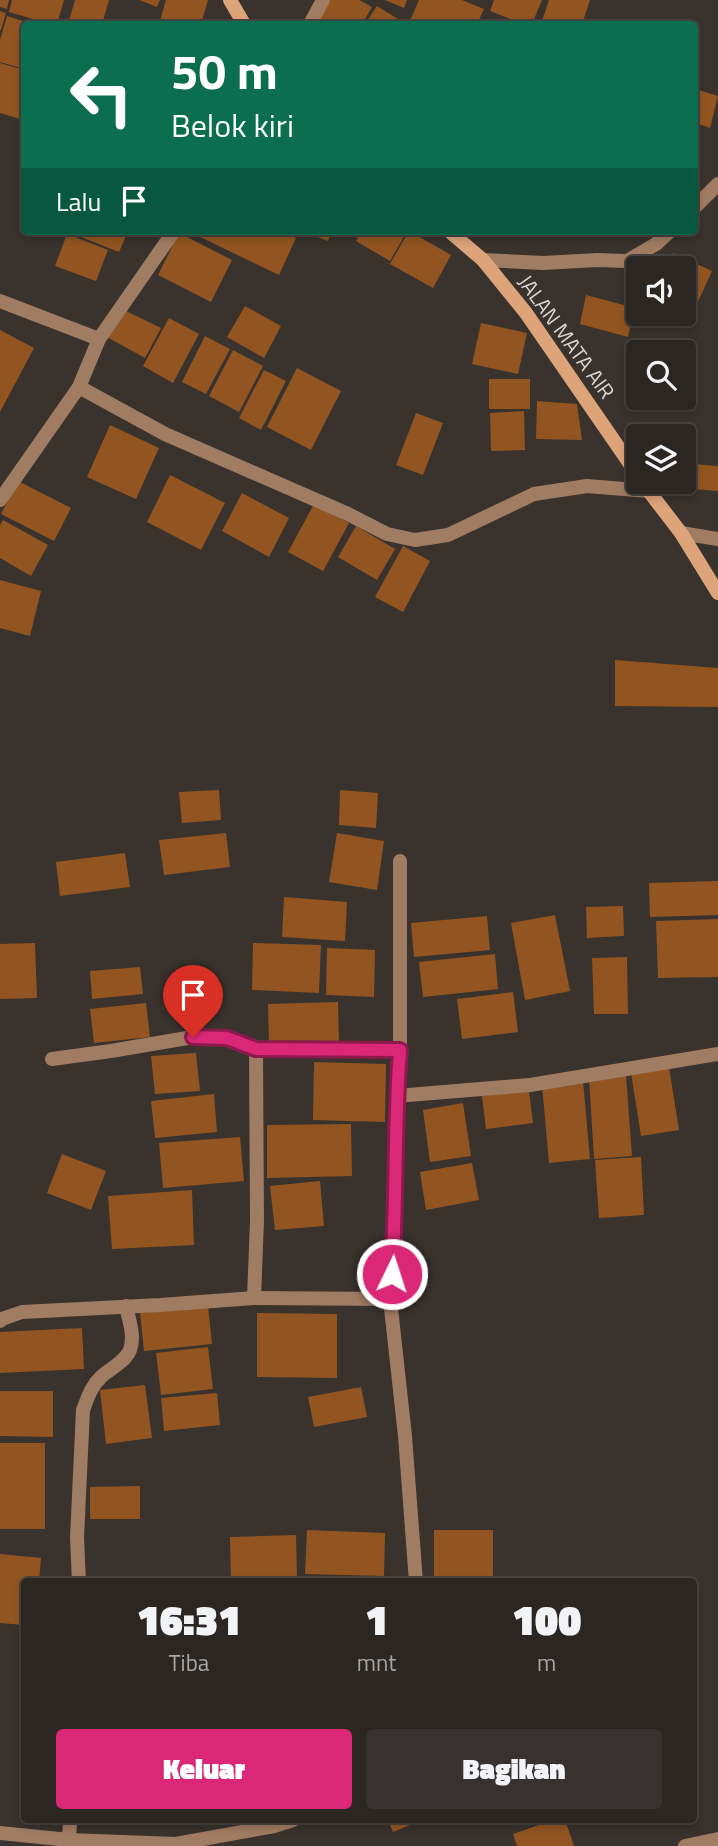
<!DOCTYPE html>
<html lang="id">
<style>
body{margin:0;font-family:"Titillium Web",sans-serif;background:#37322f;color:#f1f3f6;height:100vh;display:flex;flex-direction:column;font-size:26px;white-space:nowrap}
*{box-sizing:border-box;margin:0}
p{font-size:23px;color:#a6a5a5}
.icon{flex:none;width:38px;height:38px;fill:none;stroke:currentColor;stroke-width:2;stroke-linecap:round;stroke-linejoin:round}
.map{position:relative;flex:1;overflow:hidden}
.details{position:absolute;left:21px;top:1578px;width:676px;height:245px;display:flex;flex-direction:column;background:#2b2622;border-radius:7px;box-shadow:0 4px 10px #0003,0 0 0 2px #474340}
.details>*{flex:none}
.top-card{position:absolute;left:21px;top:21px;width:677px;height:214px;border-radius:7px;box-shadow:0 4px 10px #0003,0 0 0 2px #474340;background:#0b6e4f;color:#fff;overflow:hidden}
.buttons{position:absolute;left:626px;top:256px;display:grid;gap:14px}
.buttons a{display:grid;place-items:center;width:70px;height:70px;border-radius:7px;background:#2b2622;box-shadow:0 4px 10px #0003,0 0 0 2px #474340;font-size:35px}
.pin{position:absolute;display:grid;place-items:center;width:60px;height:60px;color:#fff;margin:-72px -30px;border-radius:50% 50% 50% 0;rotate:-45deg;box-shadow:0 0 7px #0007}
.pin .icon{rotate:45deg}
.me{position:absolute;width:77px;margin:-38px;rotate:4deg;stroke-linejoin:round;filter:drop-shadow(0 0 5px #0008)}
.turn{display:flex;align-items:center;gap:24px;height:147px;padding:0 35px;font-size:32px}
.turn .icon{width:91px;height:91px;stroke-width:2.5}
.turn b{display:block;font-size:49px;line-height:60px}
.then{display:flex;align-items:center;height:66px;padding:0 35px;background:#0003;gap:14px;font-size:26px}
.eta{display:flex;justify-content:space-evenly;align-items:center;height:119px;text-align:center}
.eta b{font-size:42px;font-weight:800;line-height:49px}
.button{display:flex;gap:14px;margin-top:auto;padding:14px 35px}
.button a{flex:1;height:80px;border-radius:7px;background:#db2777;color:#fff;font-size:28px;font-weight:800;line-height:80px;text-align:center}
.button a+a{background:#37322f;color:#f1f3f6}
.map>svg:first-child{display:block}
.building{fill:#925521}
.lines{fill:none;stroke-linecap:round;stroke-linejoin:round}
.street{stroke:#a07c62;stroke-width:14}
.secondary{stroke:#dda47a;stroke-width:14}
.route-casing{stroke:#8e194d;stroke-width:18}
.route{stroke:#db2777;stroke-width:12}
.labels{text-anchor:middle;stroke-width:7;stroke-linejoin:round;paint-order:stroke}
.street-label{font-size:21px;fill:#dbd6d3;stroke:#39322d}
</style>
<div class="map">
<svg width="718" height="1846" viewBox="0 0 718 1846">
<rect width="100%" height="100%" fill="#39322d"/>
<!-- building -->
<g class="building">
<path d="M0,0H9L7,9L0,7Z"/>
<path d="M12,0H64L57,24H50L9,12Z"/>
<path d="M75,0H109L102,24H68Z"/>
<path d="M139,0H160L157,7Z"/>
<path d="M166,0H208L201,24H159Z"/>
<path d="M325,0H359L372,7L362,24H317Z"/>
<path d="M385,0H407L404,8Z"/>
<path d="M419,0H462L484,9L477,24H417L410,21Z"/>
<path d="M494,0H542L532,24H524L490,11Z"/>
<path d="M549,0H590L582,24H541Z"/>
<path d="M377,6L403,22L402,24H365Z"/>
<path d="M0,11L6,13L1,30H0Z"/>
<path d="M7,16L32,24H24V69L0,62V40Z"/>
<path d="M0,63L24,70V120L0,113Z"/>
<path d="M695,89L718,96L710,128L695,123Z"/>
<path d="M83,231H128L119,252L81,237Z"/>
<path d="M198,231H282L296,238L279,275L196,235Z"/>
<path d="M303,231H331L328,241Z"/>
<path d="M362,231H407L390,261L356,241Z"/>
<path d="M409,231L451,255L433,288L390,264Z"/>
<path d="M179,233L232,260L211,302L158,275Z"/>
<path d="M67,234L108,250L96,281L55,266Z"/>
<path d="M673,253L712,271L692,315L684,312V268H667Z"/>
<path d="M586,295L635,308L628,337L580,324Z"/>
<path d="M245,306L281,326L264,358L227,337Z"/>
<path d="M122,309L161,328L145,358L105,336Z"/>
<path d="M169,318L199,334L173,383L143,366Z"/>
<path d="M481,323L527,333L518,374L472,364Z"/>
<path d="M0,330L34,348L0,412Z"/>
<path d="M205,336L230,349L206,394L182,382Z"/>
<path d="M233,350L263,366L239,412L209,396Z"/>
<path d="M297,368L341,391L311,450L267,427Z"/>
<path d="M264,370L286,381L261,430L239,418Z"/>
<rect x="489" y="379" width="41" height="30"/>
<path d="M537,401L577,404L582,440L536,439Z"/>
<path d="M524,411L525,450L491,451L490,413Z"/>
<path d="M416,413L443,423L423,475L396,465Z"/>
<path d="M110,425L159,448L136,499L87,477Z"/>
<path d="M694,464L718,466V491L692,489Z"/>
<path d="M170,475L225,503L201,550L147,522Z"/>
<path d="M18,481L71,508L54,541L1,514Z"/>
<path d="M242,493L289,518L269,557L222,531Z"/>
<path d="M314,504L349,523L323,571L288,552Z"/>
<path d="M3,520L48,545L31,576L0,558V525Z"/>
<path d="M356,526L395,549L377,580L338,557Z"/>
<path d="M403,546L430,561L403,612L375,597Z"/>
<path d="M0,580L41,591L30,636L0,628Z"/>
<path d="M615,660L718,668V707L615,706Z"/>
<path d="M219,790L221,820L182,823L179,792Z"/>
<path d="M340,790L378,793L376,828L339,825Z"/>
<path d="M226,833L230,867L164,875L159,840Z"/>
<path d="M337,833L384,841L377,890L329,882Z"/>
<path d="M125,853L130,887L60,896L56,862Z"/>
<path d="M718,881V915L650,917L649,883Z"/>
<path d="M284,897L347,902L345,941L282,937Z"/>
<path d="M623,906L624,936L587,938L586,907Z"/>
<path d="M555,915L570,991L525,1000L511,923Z"/>
<path d="M487,916L490,950L414,957L411,923Z"/>
<path d="M718,919V977L658,978L656,921Z"/>
<path d="M35,943L37,998L0,999V944Z"/>
<path d="M253,943L321,945L319,993L252,990Z"/>
<path d="M327,948L375,950L374,997L326,995Z"/>
<path d="M495,954L498,989L423,997L419,962Z"/>
<path d="M627,957L628,1014H594L592,958Z"/>
<path d="M140,967L143,994L92,999L90,971Z"/>
<path d="M513,992L518,1032L462,1039L457,999Z"/>
<path d="M338,1002L339,1044L269,1045L268,1004Z"/>
<path d="M146,1003L150,1037L94,1043L90,1009Z"/>
<path d="M196,1053L200,1091L155,1094L151,1056Z"/>
<path d="M314,1062L386,1064L385,1122L313,1120Z"/>
<path d="M669,1067L679,1130L641,1136L631,1073Z"/>
<path d="M626,1075L632,1156L594,1159L589,1078Z"/>
<path d="M583,1081L590,1159L549,1163L542,1085Z"/>
<path d="M529,1090L533,1123L486,1129L482,1096Z"/>
<path d="M214,1094L217,1132L155,1138L151,1101Z"/>
<path d="M463,1103L471,1156L430,1162L423,1110Z"/>
<path d="M351,1124L352,1176L267,1178V1125Z"/>
<path d="M240,1137L244,1181L163,1188L159,1143Z"/>
<path d="M62,1154L106,1171L91,1210L47,1193Z"/>
<path d="M641,1157L644,1215L599,1218L595,1160Z"/>
<path d="M472,1163L479,1200L426,1210L420,1172Z"/>
<path d="M320,1181L324,1226L275,1230L270,1186Z"/>
<path d="M192,1190L194,1245L112,1249L108,1196Z"/>
<path d="M208,1306L212,1344L144,1351L140,1313Z"/>
<path d="M257,1313L337,1314V1378L257,1377Z"/>
<path d="M82,1328L84,1369L0,1373V1332Z"/>
<path d="M208,1347L213,1389L161,1395L156,1353Z"/>
<path d="M145,1385L152,1438L106,1444L100,1390Z"/>
<path d="M361,1387L367,1417L314,1427L308,1397Z"/>
<path d="M0,1391H53V1437L0,1436Z"/>
<path d="M217,1393L220,1425L164,1431L161,1398Z"/>
<rect x="0" y="1443" width="45" height="86"/>
<path d="M140,1486V1519H90V1487Z"/>
<path d="M307,1530L385,1533L384,1576L305,1574Z"/>
<rect x="434" y="1530" width="59" height="52"/>
<path d="M296,1535L297,1582H231L230,1537Z"/>
<path d="M0,1554L41,1558L39,1582H24V1625L0,1623Z"/>
<path d="M388,1820H422L393,1832Z"/>
<path d="M553,1820H565L574,1846H517L513,1834Z"/>
</g>
<g class="lines">
<!-- street -->
<g class="street">
<path d="M310,24L323,0"/>
<path d="M695,207L718,184"/>
<path d="M483,260L543,263L597,260L627,261L656,244L670,231"/>
<path d="M0,301L99,339"/>
<path d="M79,387L165,434L348,514L387,534L415,540L448,535L534,494L587,486L648,491"/>
<path d="M0,500L79,387L99,339L174,231"/>
<path d="M681,533L718,539"/>
<path d="M400,861V1050L396,1096L395,1224L390,1299L405,1436L416,1582"/>
<path d="M52,1059L111,1051L193,1037L227,1038L256,1049L400,1050"/>
<path d="M396,1096L530,1085L718,1054"/>
<path d="M254,1298L257,1221L256,1049"/>
<path d="M0,1321L2,1319L22,1312L160,1305L254,1298L390,1299"/>
<path d="M79,1582L77,1538L83,1410C88,1397 91,1386 102,1376C111,1368 125,1362 130,1350C135,1336 129,1320 126,1306"/>
<path d="M0,1833L69,1840L176,1844L274,1826L293,1820"/>
<path d="M69,1840L70,1820"/>
<path d="M685,1846L718,1839"/>
</g>
<!-- secondary -->
<g class="secondary">
<path d="M230,0L244,24"/>
<path d="M449,231L483,260L526,313L639,477"/>
<path d="M641,481L681,533L718,593"/>
</g>
</g>
<g class="lines">
<defs>
<path id="route" d="M193,1037L227,1038L256,1049L400,1050C394,1125 397,1199 392,1274"/>
</defs>
<!-- route casing -->
<use href="#route" class="route-casing"/>
<!-- route -->
<use href="#route" class="route"/>
</g>
<g class="labels">
<!-- street labels -->
<g class="street-label">
<text transform="translate(566 337) rotate(54)" y="7">JALAN MATA AIR</text>
</g>
</g>
</svg>
<div class="buttons">
<a><svg class="icon" aria-label="sound" viewBox="0 0 24 24"><path d="M4 9h4l5-4v14l-5-4H4zM17 9q2 3 0 6"/></svg></a>
<a><svg class="icon" aria-label="search" viewBox="0 0 24 24"><circle cx="10" cy="10" r="6"/><path d="M15 15l6 6"/></svg></a>
<a><svg class="icon" aria-label="layers" viewBox="0 0 24 24"><path d="M12 4l9 5-9 5-9-5zM3 14l9 5 9-5"/></svg></a>
</div>
<div class="pin" style="left:193px;top:1037px;background:#d93025"><svg class="icon" aria-label="arrive" viewBox="0 0 24 24"><path d="M6 21V4h12l-3 4 3 4H6"/></svg></div>
<svg class="me" style="left:392px;top:1274px" viewBox="-20 -20 40 40"><circle r="17" fill="#db2777" stroke="#fff" stroke-width="3"/><path d="M0-11L8 9 0 5-8 9z" fill="#fff"/></svg>
<div class="top-card">
<div class="turn"><svg class="icon" aria-label="left" viewBox="0 0 24 24"><path d="M17 20v-9H6M10 6l-5 5 5 5"/></svg><div><b>50 m</b>Belok kiri</div></div>
<div class="then">Lalu<svg class="icon" aria-label="arrive" viewBox="0 0 24 24"><path d="M6 21V4h12l-3 4 3 4H6"/></svg></div>
</div>
<section class="details">
<div class="eta">
<div><b>16:31</b><p>Tiba</p></div>
<div><b>1</b><p>mnt</p></div>
<div><b>100</b><p>m</p></div>
</div>
<div class="button"><a>Keluar</a><a>Bagikan</a></div>
</section>
</div>
